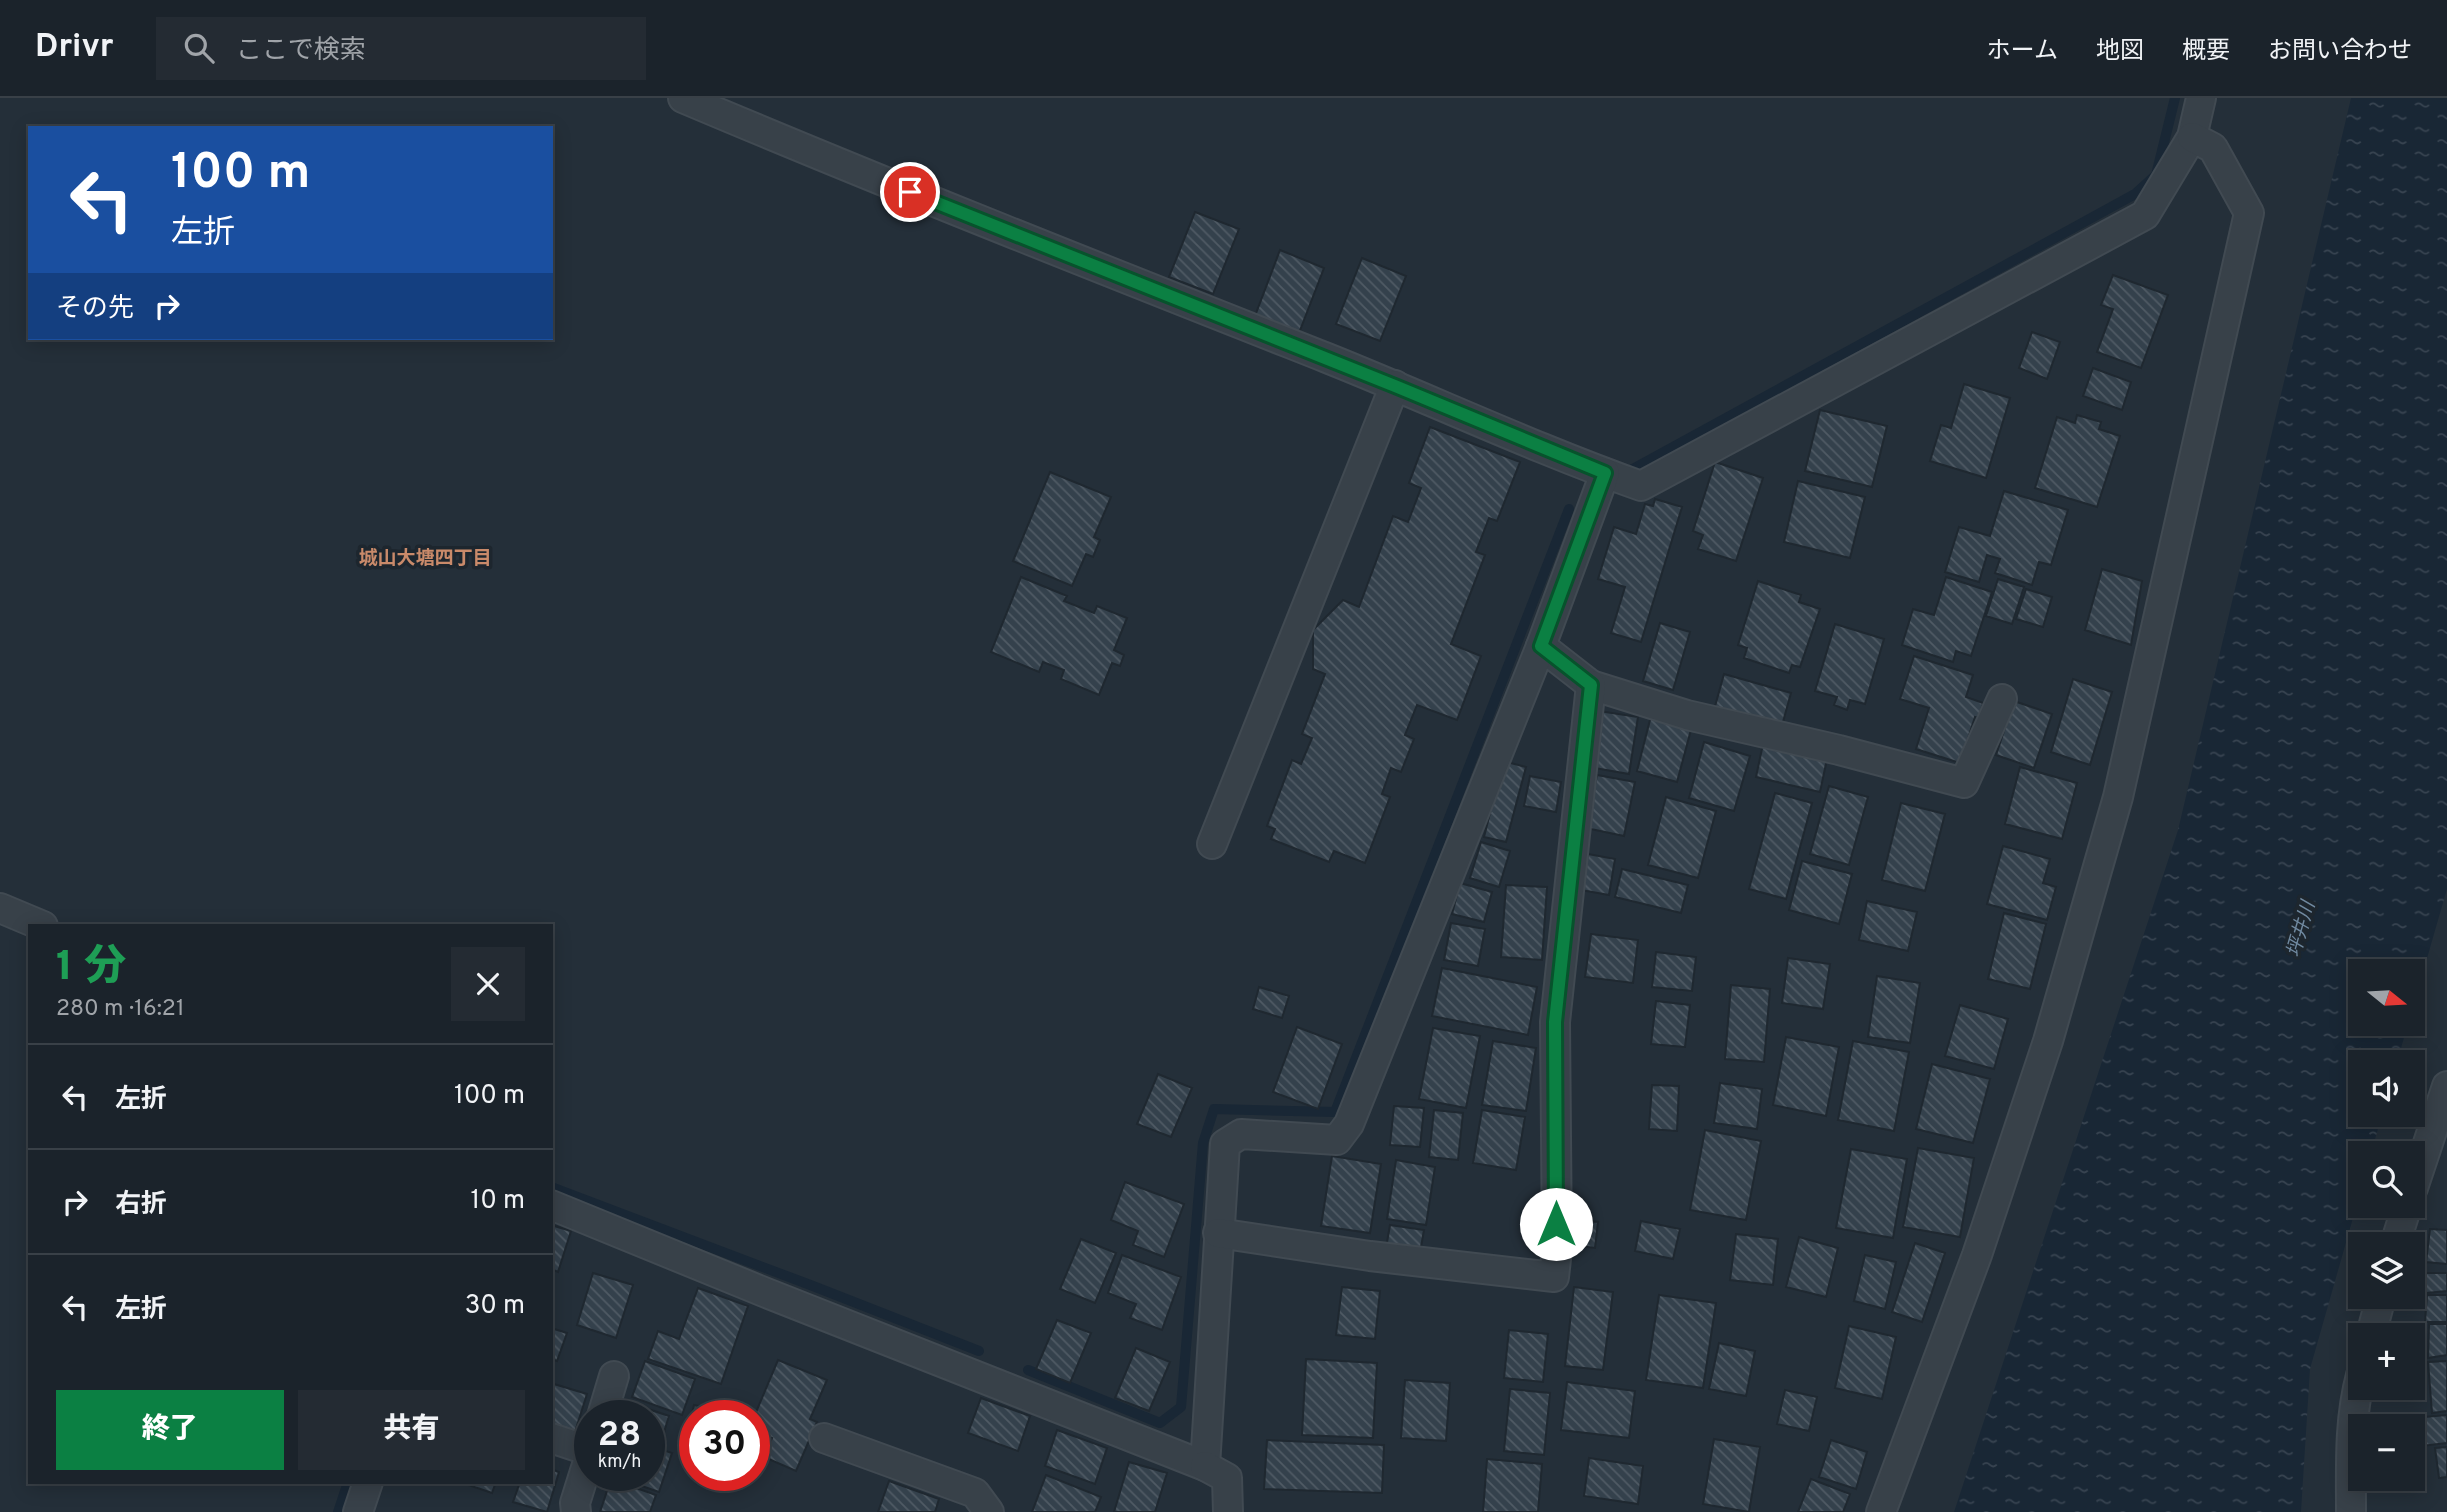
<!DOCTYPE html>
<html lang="ja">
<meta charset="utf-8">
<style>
body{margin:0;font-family:Overpass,"Noto Sans JP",sans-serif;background:#242b33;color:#f1f3f6;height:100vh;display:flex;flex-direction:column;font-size:26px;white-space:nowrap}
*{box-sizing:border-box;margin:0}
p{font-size:23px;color:#a0a4a9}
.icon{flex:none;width:38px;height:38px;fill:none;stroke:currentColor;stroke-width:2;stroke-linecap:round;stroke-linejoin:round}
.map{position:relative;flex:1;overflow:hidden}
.details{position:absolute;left:28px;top:826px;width:525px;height:560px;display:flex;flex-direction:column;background:#1b232b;border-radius:0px;box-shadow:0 4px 18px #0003,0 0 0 2px #394047}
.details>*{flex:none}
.guide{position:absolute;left:28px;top:28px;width:525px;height:214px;border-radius:0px;box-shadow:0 4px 18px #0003,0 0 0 2px #394047;background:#1a4fa0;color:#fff;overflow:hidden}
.needle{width:46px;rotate:108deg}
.fabs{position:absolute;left:2348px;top:861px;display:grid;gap:14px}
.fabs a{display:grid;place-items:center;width:77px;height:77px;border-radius:0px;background:#1b232b;box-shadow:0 4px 18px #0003,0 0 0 2px #394047;font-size:35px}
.speed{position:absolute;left:574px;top:1302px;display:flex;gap:14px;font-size:35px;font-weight:700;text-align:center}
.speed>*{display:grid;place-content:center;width:91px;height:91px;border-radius:50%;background:#1b232b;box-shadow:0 4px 18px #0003,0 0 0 2px #394047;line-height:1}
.speed small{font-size:18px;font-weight:400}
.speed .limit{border:10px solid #d22;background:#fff;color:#111}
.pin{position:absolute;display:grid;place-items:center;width:60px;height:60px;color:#fff;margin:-30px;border:4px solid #fff;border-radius:50%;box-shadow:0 2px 7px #0007}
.me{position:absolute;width:77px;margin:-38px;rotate:0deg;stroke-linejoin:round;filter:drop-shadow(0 0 5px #0008)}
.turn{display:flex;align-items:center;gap:24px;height:147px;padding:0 28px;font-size:32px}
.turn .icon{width:91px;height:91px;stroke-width:2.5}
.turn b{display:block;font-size:49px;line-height:60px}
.then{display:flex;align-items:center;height:66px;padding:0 28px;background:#0003;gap:14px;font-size:26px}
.round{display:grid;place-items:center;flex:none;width:74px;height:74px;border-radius:0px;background:#242b33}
.headline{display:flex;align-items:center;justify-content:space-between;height:119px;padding:0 28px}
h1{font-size:42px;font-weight:800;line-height:52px;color:#1e9e55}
.button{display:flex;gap:14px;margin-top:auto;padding:14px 28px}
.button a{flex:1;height:80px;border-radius:0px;background:#0b8043;color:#fff;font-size:28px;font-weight:800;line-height:80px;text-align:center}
.button a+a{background:#242b33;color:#f1f3f6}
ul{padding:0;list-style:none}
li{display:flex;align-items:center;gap:21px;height:105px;padding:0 28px;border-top:2px solid #394047}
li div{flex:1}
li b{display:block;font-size:26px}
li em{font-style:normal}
header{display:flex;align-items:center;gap:42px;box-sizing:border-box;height:98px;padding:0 35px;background:#1b232b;border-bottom:2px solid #394047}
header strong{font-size:33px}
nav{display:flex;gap:38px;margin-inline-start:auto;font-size:24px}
.search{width:490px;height:63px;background:#242b33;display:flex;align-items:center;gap:18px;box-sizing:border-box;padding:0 24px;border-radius:0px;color:#a0a4a9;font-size:26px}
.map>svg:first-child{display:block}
.water{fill:url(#water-ripples)}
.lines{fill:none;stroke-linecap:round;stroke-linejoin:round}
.stream{stroke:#192735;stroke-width:10}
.building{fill:url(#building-back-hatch);stroke:#1f2830;stroke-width:2}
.street-casing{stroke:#414a52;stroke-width:32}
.street{stroke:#384149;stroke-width:28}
.route-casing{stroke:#07532c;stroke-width:18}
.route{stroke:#0b8043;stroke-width:12}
.labels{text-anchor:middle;stroke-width:7;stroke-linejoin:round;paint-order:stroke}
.neighbourhood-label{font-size:19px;font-weight:bold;fill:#c98a6a;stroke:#1d262e}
.water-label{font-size:19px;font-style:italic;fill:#7089a0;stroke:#1d262e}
</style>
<header>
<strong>Drivr</strong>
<div class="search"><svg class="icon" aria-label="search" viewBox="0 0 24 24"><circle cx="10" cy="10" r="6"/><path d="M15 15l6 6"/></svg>ここで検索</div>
<nav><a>ホーム</a><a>地図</a><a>概要</a><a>お問い合わせ</a></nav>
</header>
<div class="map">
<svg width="2447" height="1414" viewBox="0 0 2447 1414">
<defs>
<pattern id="water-ripples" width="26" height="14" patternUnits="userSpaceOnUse" patternTransform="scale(1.75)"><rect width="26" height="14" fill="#192735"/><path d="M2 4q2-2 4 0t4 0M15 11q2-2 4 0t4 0" fill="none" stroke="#384451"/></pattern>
<pattern id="building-back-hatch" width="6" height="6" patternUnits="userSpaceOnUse" patternTransform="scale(1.75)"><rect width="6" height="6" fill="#34414c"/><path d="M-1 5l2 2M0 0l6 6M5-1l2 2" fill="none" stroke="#4f5a64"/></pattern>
</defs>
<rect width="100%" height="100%" fill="#242f39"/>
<!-- water -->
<path class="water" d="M2351,0H2447V791L2413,909V873H2361V926H2408L2397,964H2361V1017H2382L2371,1055H2361V1092L2310,1271L2301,1414H1954L2178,732Z"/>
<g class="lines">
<!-- stream -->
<g class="stream">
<path d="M1633,371L2135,96L2156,77L2175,0"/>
<path d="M551,1089L813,1188L979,1253"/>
<path d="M1028,1272L1160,1325L1181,1309L1203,1045L1214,1011L1335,1014L1569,411"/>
<path d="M338,1414L348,1384"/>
</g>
</g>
<!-- building -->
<g class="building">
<path d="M1195,114L1239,131L1213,196L1169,179Z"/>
<path d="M1280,152L1324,170L1299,235L1255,218Z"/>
<path d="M1362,160L1406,178L1380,243L1336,226Z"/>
<path d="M2113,177L2168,197L2141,270L2097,254L2113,211L2101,207Z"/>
<path d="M2032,234L2060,244L2047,281L2019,270Z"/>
<path d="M2093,270L2131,284L2122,312L2083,298Z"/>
<path d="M1964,286L2010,300L1986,380L1930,363L1941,327L1951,330Z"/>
<path d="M1820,312L1887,328L1872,389L1805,373Z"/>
<path d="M2077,317L2101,324L2099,331L2120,338L2097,409L2035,390L2057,319L2075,325Z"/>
<path d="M1430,329L1520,364L1497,423L1489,420L1476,454L1485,457L1451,546L1481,558L1457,622L1417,607L1405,637L1414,641L1401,674L1391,670L1382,696L1390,699L1365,765L1334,753L1329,764L1271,741L1275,731L1267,728L1292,662L1301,666L1312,640L1302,636L1325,576L1313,571V532L1343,502L1359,509L1393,418L1408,424L1421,390L1409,385Z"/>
<path d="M1715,364L1763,380L1736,463L1698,451L1703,437L1693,433Z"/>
<path d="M1050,374L1111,399L1094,439L1100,442L1093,459L1086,456L1072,488L1013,463Z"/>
<path d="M1798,383L1865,399L1850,460L1784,444Z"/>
<path d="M2004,393L2068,412L2051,467L2039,464L2032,487L1995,475L2000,461L1987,457L1979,484L1945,474L1959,429L1990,438Z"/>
<path d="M1655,401L1682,409L1641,544L1611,535L1625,489L1598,481L1614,429L1636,436L1645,406L1653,408Z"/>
<path d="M2102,471L2142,483L2131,547L2085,532Z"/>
<path d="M1021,479L1067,498L1064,503L1094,515L1097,508L1127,520L1114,552L1124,557L1120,568L1112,565L1099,597L1061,581L1064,572L1043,564L1039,574L991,554Z"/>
<path d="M1946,479L1992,494L1971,558L1956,553L1953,564L1902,547L1913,511L1934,517Z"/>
<path d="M1998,481L2024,489L2012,526L1986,518Z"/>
<path d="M1758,483L1801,497L1799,504L1820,511L1800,569L1792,567L1789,575L1744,560L1747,550L1738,547Z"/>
<path d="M2026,491L2052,499L2043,529L2016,521Z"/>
<path d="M1660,525L1690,534L1673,592L1643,583Z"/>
<path d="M1835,526L1884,541L1865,606L1850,602L1847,612L1834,607L1837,599L1815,593Z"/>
<path d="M1914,558L1973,577L1966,599L1983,605L1979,620L1975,619L1960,665L1916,651L1929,610L1900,601Z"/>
<path d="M1724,576L1791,595L1781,631L1714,612Z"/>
<path d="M2073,581L2112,594L2090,667L2051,654Z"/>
<path d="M2014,603L2052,616L2034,670L1996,657Z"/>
<path d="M1599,613L1638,619L1629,676L1589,669Z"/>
<path d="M1651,618L1692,628L1677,684L1637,673Z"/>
<path d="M1704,644L1750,658L1734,713L1689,700Z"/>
<path d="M1763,646L1827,661L1820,694L1756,679Z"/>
<path d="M1503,663L1526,669L1506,744L1484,739Z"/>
<path d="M2020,669L2077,685L2062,741L2005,726Z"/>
<path d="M1597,677L1635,684L1624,738L1586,730Z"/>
<path d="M1530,678L1561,684L1556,714L1524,708Z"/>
<path d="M1829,688L1868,699L1849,767L1810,756Z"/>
<path d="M1775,695L1812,705L1786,801L1749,791Z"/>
<path d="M1666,699L1716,713L1698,780L1648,767Z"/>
<path d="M1901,705L1945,716L1925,793L1882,782Z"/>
<path d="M1481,744L1510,753L1499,789L1470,780Z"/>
<path d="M2003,748L2050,761L2043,785L2056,789L2047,822L1987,806Z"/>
<path d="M1588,756L1615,761L1609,797L1581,792Z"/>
<path d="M1802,763L1852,776L1839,826L1789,812Z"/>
<path d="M1622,771L1688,787L1681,815L1615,799Z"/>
<path d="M1460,785L1492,794L1484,824L1452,816Z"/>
<path d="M1506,787L1547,789L1542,862L1501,859Z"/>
<path d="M1867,803L1917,814L1908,853L1859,842Z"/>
<path d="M2004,815L2046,826L2030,891L1988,881Z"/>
<path d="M1451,825L1485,831L1478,868L1444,862Z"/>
<path d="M1591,836L1638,842L1633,885L1585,879Z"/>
<path d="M1656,854L1696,859L1692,893L1652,889Z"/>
<path d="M1788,860L1830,866L1823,911L1782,905Z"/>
<path d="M1442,870L1537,889L1528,937L1432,918Z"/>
<path d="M1877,878L1920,885L1910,945L1868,939Z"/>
<path d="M1731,887L1770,891L1764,964L1725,961Z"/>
<path d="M1259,889L1289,898L1282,920L1253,911Z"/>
<path d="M1656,903L1690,907L1685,949L1651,946Z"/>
<path d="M1960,907L2008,921L1994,971L1945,958Z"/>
<path d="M1297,929L1342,946L1318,1011L1273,994Z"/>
<path d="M1433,930L1480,938L1466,1010L1419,1001Z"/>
<path d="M1786,939L1839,949L1826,1018L1773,1007Z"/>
<path d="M1493,943L1536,950L1526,1013L1482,1007Z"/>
<path d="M1853,943L1909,954L1894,1033L1838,1022Z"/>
<path d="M1932,966L1990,981L1973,1045L1916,1031Z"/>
<path d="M1158,976L1192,990L1171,1039L1137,1026Z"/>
<path d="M1720,985L1762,991L1757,1031L1714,1025Z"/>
<path d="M1652,987L1679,988L1677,1033L1649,1031Z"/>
<path d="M1394,1008L1424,1010L1420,1049L1390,1047Z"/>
<path d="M1434,1012L1463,1015L1458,1062L1429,1059Z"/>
<path d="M1482,1012L1525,1019L1516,1072L1473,1065Z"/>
<path d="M1705,1032L1761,1043L1746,1122L1690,1112Z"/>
<path d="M1918,1050L1974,1060L1960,1139L1903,1129Z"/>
<path d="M1851,1051L1907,1061L1893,1140L1836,1130Z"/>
<path d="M1332,1058L1381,1066L1370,1135L1321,1128Z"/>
<path d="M1396,1062L1435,1069L1426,1127L1387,1121Z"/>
<path d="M1125,1084L1184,1106L1164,1159L1133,1147L1138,1133L1111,1122Z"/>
<path d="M1576,1122L1598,1124L1595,1150L1572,1147Z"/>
<path d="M1641,1123L1680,1131L1673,1161L1635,1153Z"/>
<path d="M551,1127L571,1133L558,1174L551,1171Z"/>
<path d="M1390,1127L1424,1132L1420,1155L1386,1150Z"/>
<path d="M2430,1131L2447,1132V1166L2426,1164Z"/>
<path d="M1736,1136L1778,1141L1773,1187L1730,1182Z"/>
<path d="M1799,1139L1838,1150L1826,1199L1786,1189Z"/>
<path d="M1081,1141L1116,1155L1095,1205L1060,1191Z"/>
<path d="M1915,1145L1945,1155L1922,1224L1892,1214Z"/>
<path d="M1122,1157L1181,1179L1162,1232L1130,1220L1136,1206L1108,1195Z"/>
<path d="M1865,1157L1896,1164L1885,1211L1854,1203Z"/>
<path d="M593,1175L633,1187L616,1240L577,1227Z"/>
<path d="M2416,1175H2447V1193L2416,1196Z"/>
<path d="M1342,1189L1380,1193L1375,1241L1336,1237Z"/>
<path d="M1574,1189L1613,1194L1603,1272L1565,1268Z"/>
<path d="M698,1190L748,1208L721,1286L648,1261L658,1233L679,1241Z"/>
<path d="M1659,1197L1716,1205L1703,1290L1646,1282Z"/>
<path d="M2427,1197H2447V1224H2425Z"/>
<path d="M1057,1222L1091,1235L1070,1285L1036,1271Z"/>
<path d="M2429,1226H2447V1257L2428,1260Z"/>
<path d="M1849,1228L1896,1239L1882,1301L1835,1290Z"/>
<path d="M551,1230L567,1235L557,1263L551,1261Z"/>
<path d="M1509,1232L1548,1236L1543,1284L1504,1280Z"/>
<path d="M1719,1245L1755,1253L1746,1298L1709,1291Z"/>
<path d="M1136,1250L1170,1264L1149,1313L1115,1300Z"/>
<path d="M1306,1261L1377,1265L1373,1340L1302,1337Z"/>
<path d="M778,1262L827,1282L810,1321L817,1324L796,1373L764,1359L772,1340L754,1332V1319Z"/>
<path d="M645,1263L695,1281L682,1317L632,1299Z"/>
<path d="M2447,1263V1313L2432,1315L2428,1264Z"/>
<path d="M1405,1282L1450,1285L1446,1343L1401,1340Z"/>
<path d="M1567,1284L1635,1293L1629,1340L1561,1332Z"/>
<path d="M554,1286L587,1296L574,1337L551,1329V1296Z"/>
<path d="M1510,1291L1550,1295L1544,1357L1504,1353Z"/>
<path d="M1785,1292L1817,1299L1809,1333L1777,1326Z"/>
<path d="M981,1300L1030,1318L1018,1353L968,1335Z"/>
<path d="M621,1302L669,1318L660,1347L649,1344V1318H615Z"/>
<path d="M694,1307L724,1313L723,1318H695V1357L683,1355Z"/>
<path d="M2447,1317V1345L2413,1349V1328H2379L2378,1323Z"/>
<path d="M1057,1332L1107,1350L1095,1386L1045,1368Z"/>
<path d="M1714,1341L1760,1349L1749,1414L1703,1406Z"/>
<path d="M1267,1342L1384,1347L1382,1395L1264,1391Z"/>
<path d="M1831,1342L1867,1354L1856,1391L1819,1379Z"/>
<path d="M649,1347L672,1355L659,1394L613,1378L649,1377Z"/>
<path d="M2447,1349V1379L2439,1380L2435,1350Z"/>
<path d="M1589,1360L1643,1368L1638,1406L1584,1398Z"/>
<path d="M1487,1361L1542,1366L1538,1414H1483Z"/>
<path d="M1129,1364L1167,1375L1155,1414H1114Z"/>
<path d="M551,1371L559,1374L547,1414L513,1404L520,1384H551Z"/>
<path d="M1046,1377L1101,1399L1095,1414H1032Z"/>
<path d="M611,1381L656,1397L650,1414H600Z"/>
<path d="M1811,1381L1850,1396L1843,1414H1798Z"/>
<path d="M889,1383L939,1401L935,1414H878Z"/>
<path d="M460,1384H496L492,1395Z"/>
</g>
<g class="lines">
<defs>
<g id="street">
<path d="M683,0C896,90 1112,175 1327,260C1432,302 1534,350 1641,388L2145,117L2192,39L2201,0"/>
<path d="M1541,548L1591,587L1687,617L1839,652L1964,685L2002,601"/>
<path d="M1212,746L1395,287"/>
<path d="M0,810L43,828"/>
<path d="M2413,1090L2447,988"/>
<path d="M551,1107L764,1194L1205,1368L1225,1046L1241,1036L1337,1042L1349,1026L1541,548L1605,375"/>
<path d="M1218,1135L1370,1158L1554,1179L1557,1152L1555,924L1591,587"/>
<path d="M2395,1146L2407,1108"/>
<path d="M2371,1237L2381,1199"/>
<path d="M602,1318L614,1278"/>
<path d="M551,1340L590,1353"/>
<path d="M824,1340L975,1395L989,1414"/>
<path d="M1205,1368L1227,1380L1228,1414"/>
<path d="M358,1414L368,1384"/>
<path d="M576,1414L575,1405L590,1357"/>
<path d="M1881,1414L1977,1157L2048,943L2118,699L2249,115L2213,50L2192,39"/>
<path d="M2351,1414C2351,1368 2349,1322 2361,1277"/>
</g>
</defs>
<!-- street casing -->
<use href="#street" class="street-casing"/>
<!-- street -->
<use href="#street" class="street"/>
</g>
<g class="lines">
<defs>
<path id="route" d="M910,94L1395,288L1605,375L1541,548L1591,587L1555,924L1556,1126"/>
</defs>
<!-- route casing -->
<use href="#route" class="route-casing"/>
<!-- route -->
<use href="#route" class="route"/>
</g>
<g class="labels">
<!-- neighbourhood labels -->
<g class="neighbourhood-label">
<text x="425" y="466">城山大塘四丁目</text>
</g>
<!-- water labels -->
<g class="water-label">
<text transform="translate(2300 831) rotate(-74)" y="7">坪井川</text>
</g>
</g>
</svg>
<div class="fabs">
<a><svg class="needle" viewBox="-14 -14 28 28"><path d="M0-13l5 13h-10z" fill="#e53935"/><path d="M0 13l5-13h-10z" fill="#a0a4a9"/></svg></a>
<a><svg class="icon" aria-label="sound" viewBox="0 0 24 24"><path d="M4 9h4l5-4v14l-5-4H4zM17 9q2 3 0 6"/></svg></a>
<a><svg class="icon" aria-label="search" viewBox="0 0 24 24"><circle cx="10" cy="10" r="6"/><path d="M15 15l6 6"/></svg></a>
<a><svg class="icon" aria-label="layers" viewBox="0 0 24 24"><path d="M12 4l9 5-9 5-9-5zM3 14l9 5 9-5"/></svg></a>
<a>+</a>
<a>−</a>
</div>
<div class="speed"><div>28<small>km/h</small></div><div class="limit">30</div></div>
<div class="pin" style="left:910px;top:94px;background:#d93025"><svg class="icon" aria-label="arrive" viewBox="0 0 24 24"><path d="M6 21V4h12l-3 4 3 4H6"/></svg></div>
<svg class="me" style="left:1556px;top:1126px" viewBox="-20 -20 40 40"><circle r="19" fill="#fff"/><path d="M0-13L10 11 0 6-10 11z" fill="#0b8043"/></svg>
<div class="guide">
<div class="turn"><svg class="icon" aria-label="left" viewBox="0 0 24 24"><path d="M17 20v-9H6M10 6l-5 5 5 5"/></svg><div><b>100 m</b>左折</div></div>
<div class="then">その先<svg class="icon" aria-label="right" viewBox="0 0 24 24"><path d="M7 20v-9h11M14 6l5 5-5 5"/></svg></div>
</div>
<section class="details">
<div class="headline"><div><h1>1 分</h1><p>280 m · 16:21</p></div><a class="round"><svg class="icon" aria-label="close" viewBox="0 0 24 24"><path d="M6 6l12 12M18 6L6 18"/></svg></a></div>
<ul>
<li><svg class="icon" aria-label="left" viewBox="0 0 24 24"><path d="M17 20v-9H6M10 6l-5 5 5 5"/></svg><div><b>左折</b></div><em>100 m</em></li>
<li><svg class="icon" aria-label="right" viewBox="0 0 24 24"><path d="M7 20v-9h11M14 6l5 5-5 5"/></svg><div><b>右折</b></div><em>10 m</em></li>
<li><svg class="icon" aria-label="left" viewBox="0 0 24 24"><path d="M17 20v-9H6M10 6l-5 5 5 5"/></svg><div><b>左折</b></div><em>30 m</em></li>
</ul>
<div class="button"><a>終了</a><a>共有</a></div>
</section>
</div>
